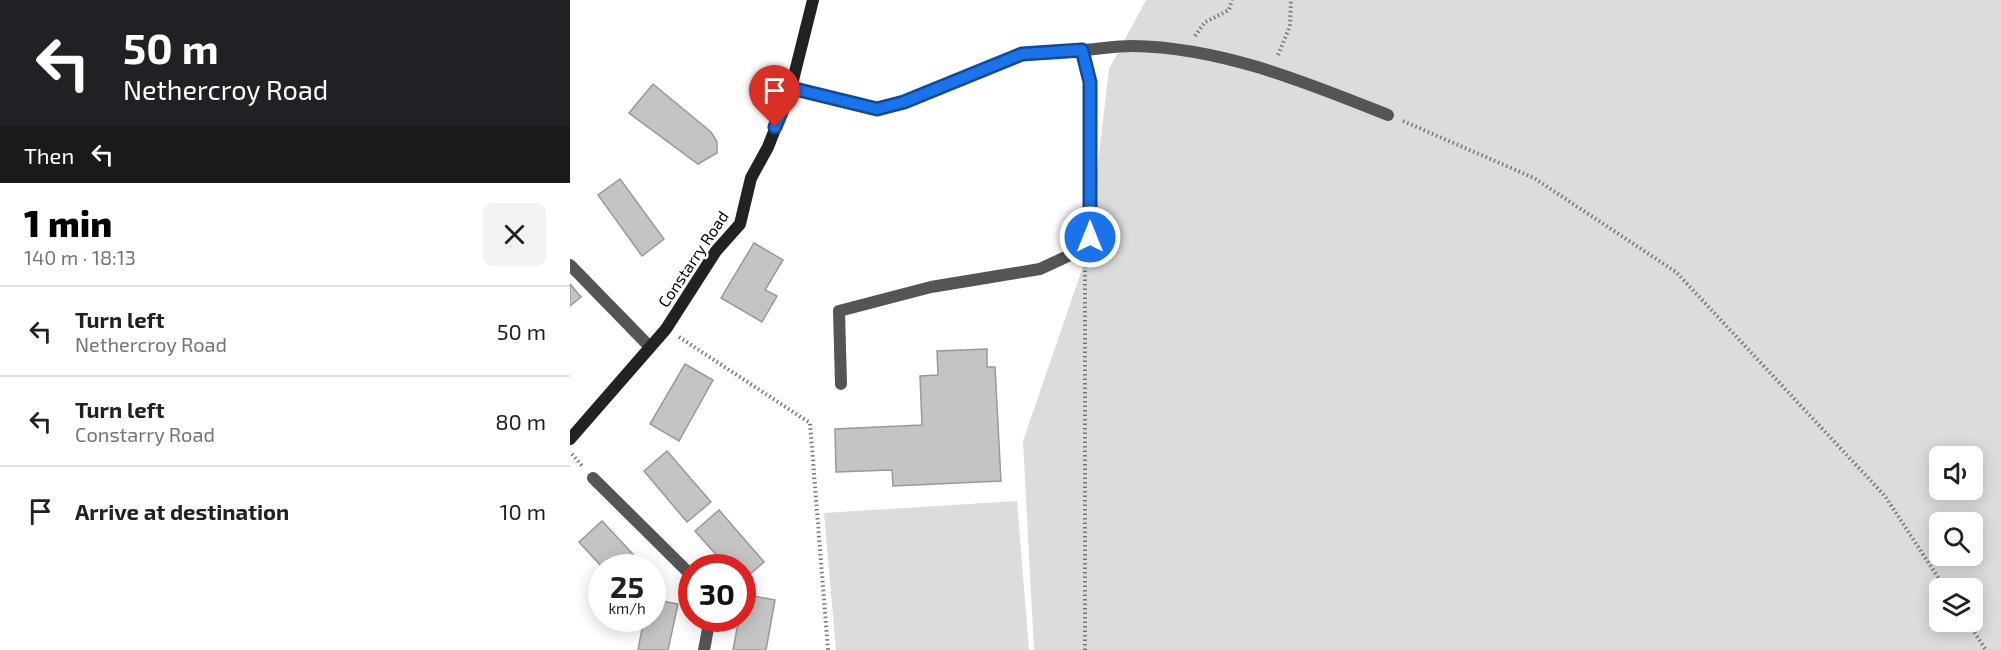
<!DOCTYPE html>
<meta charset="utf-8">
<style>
body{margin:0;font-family:"Exo 2",sans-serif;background:#f2f2f2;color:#202124;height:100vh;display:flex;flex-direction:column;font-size:22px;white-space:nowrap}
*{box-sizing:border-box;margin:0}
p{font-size:20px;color:#757577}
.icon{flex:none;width:33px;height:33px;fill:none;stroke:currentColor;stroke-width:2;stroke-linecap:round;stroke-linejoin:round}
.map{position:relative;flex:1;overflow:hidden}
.drawer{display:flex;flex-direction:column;background:#fff;width:570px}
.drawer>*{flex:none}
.hud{background:#202124;color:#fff;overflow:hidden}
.fabs{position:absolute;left:1359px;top:446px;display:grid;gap:12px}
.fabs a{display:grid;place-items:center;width:54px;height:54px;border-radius:9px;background:#fff;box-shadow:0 3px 15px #0003;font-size:30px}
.speed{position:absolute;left:18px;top:554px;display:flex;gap:12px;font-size:30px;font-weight:700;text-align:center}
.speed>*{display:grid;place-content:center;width:78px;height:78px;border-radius:50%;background:#fff;box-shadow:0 3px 15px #0003;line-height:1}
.speed small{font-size:15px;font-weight:400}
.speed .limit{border:9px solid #d22;background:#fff;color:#111}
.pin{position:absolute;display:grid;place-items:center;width:51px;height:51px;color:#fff;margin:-62px -26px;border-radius:50% 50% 50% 0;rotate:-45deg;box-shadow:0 0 6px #0007}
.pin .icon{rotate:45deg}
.me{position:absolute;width:66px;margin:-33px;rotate:0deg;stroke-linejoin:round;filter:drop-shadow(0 0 4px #0008)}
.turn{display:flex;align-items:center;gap:21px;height:126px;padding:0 24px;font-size:27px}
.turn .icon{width:78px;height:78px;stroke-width:2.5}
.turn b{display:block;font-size:42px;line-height:51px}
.then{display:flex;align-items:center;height:57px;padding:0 24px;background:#0003;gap:12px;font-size:22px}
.round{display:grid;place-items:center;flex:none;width:63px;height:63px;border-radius:9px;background:#f2f2f2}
.summary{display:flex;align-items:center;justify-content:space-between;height:102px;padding:0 24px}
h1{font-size:36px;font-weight:800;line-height:45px;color:#000}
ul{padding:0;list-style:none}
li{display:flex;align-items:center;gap:18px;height:90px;padding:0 24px;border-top:2px solid #e0e0e0}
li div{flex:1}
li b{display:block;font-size:22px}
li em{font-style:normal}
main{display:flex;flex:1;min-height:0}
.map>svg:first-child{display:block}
.green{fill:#dcdcdc;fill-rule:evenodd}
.building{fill:#c4c4c4;stroke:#999;stroke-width:1.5}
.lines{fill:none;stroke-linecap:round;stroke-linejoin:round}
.path{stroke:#777;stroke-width:4;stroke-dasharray:1.5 3;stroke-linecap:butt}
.lane{stroke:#555;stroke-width:12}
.street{stroke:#555;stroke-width:12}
.secondary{stroke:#222;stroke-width:12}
.route-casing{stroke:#114b97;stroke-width:15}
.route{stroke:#1a73e8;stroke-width:10}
.labels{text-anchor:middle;stroke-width:5;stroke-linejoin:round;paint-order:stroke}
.street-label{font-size:16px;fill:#000;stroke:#fff}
</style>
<main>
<section class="drawer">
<div class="hud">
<div class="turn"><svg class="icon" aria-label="left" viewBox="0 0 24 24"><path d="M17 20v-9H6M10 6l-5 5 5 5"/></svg><div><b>50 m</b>Nethercroy Road</div></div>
<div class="then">Then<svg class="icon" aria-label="left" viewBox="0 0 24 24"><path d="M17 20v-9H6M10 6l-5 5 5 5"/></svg></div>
</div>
<div class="summary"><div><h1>1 min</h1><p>140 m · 18:13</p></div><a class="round"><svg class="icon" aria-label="close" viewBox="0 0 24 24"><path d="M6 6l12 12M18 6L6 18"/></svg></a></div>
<ul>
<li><svg class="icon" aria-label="left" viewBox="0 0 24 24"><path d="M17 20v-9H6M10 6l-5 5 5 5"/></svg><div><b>Turn left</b><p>Nethercroy Road</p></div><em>50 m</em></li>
<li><svg class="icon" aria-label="left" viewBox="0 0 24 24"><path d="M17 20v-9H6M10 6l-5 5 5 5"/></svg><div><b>Turn left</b><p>Constarry Road</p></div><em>80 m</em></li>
<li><svg class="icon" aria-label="arrive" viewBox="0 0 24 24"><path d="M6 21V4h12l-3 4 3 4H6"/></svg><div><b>Arrive at destination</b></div><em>10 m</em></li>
</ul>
</section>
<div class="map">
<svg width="1431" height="650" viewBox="0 0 1431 650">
<rect width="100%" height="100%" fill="#fff"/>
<!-- green -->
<g class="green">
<path d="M576,0H1431V650H464L453,441L517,255L539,69ZM1370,456H1402V489H1370ZM1370,522H1402V555H1370ZM1370,588H1402V621H1370Z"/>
<path d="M447,501L459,650H266L254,513Z"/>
</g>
<!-- building -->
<g class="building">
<path d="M83,84L141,132L147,142V153L128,164L59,113Z"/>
<path d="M50,179L94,239L72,256L28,195Z"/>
<path d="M184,243L213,260L195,290L207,296L192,322L151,298Z"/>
<path d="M0,284L11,297L0,306Z"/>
<path d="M417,349V367H425L431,481L323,486L322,470L266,472L265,429L352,425L350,376L368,375L367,351Z"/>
<path d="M115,364L143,380L109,441L80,424Z"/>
<path d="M97,451L141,502L117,522L74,471Z"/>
<path d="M149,510L194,562L172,581V567H157L125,531Z"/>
<path d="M32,521L75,567H32L9,542Z"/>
<path d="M173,594L205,600L196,650H163L169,618H172Z"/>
<path d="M82,599L108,604L98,650H68L74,618H82Z"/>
</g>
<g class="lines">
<!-- path -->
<g class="path">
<path d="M625,36L635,22L659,10L662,0"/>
<path d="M708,55L720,26L721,0"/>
<path d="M833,121L964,178L1106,272L1315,496L1375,588"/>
<path d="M109,337L240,423L258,650"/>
<path d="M2,454L13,467"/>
<path d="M1397,621L1416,650"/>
<path d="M515,650V267"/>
</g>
<!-- lane -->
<g class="lane">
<path d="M512,50C528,49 546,46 562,46C651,47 738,83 818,115"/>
<path d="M0,265L80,347"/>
<path d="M271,384L269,311L361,287L470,269L500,255L520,237"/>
</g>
<!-- street -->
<g class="street">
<path d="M221,88L307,109L334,102L452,54L512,50L520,82V237"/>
<path d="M23,478L122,576"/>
<path d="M134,650L140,618"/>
</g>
<!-- secondary -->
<path class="secondary" d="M0,439L96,329L146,251L170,224L181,178L198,147L221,88L243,0"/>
</g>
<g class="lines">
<defs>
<path id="route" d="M205,127L221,88L307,109L334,102L452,54L512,50L520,82V237"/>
</defs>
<!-- route casing -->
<use href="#route" class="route-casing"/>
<!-- route -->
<use href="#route" class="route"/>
</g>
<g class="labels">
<!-- street labels -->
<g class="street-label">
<text transform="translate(123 259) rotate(-56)" y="6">Constarry Road</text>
</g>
</g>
</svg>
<div class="fabs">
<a><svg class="icon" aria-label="sound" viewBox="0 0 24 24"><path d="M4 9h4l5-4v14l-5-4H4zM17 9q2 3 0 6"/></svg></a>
<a><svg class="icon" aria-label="search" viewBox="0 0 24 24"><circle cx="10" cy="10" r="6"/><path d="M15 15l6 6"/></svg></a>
<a><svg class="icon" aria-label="layers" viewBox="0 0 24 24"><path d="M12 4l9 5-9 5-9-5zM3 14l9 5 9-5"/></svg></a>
</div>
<div class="speed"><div>25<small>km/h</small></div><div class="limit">30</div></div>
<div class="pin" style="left:205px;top:127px;background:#d93025"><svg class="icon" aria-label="arrive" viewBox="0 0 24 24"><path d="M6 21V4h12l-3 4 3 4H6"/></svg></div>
<svg class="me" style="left:520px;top:237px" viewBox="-20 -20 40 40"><circle r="17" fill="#1a73e8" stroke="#fff" stroke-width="3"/><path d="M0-11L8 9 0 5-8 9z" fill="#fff"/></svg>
</div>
</main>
